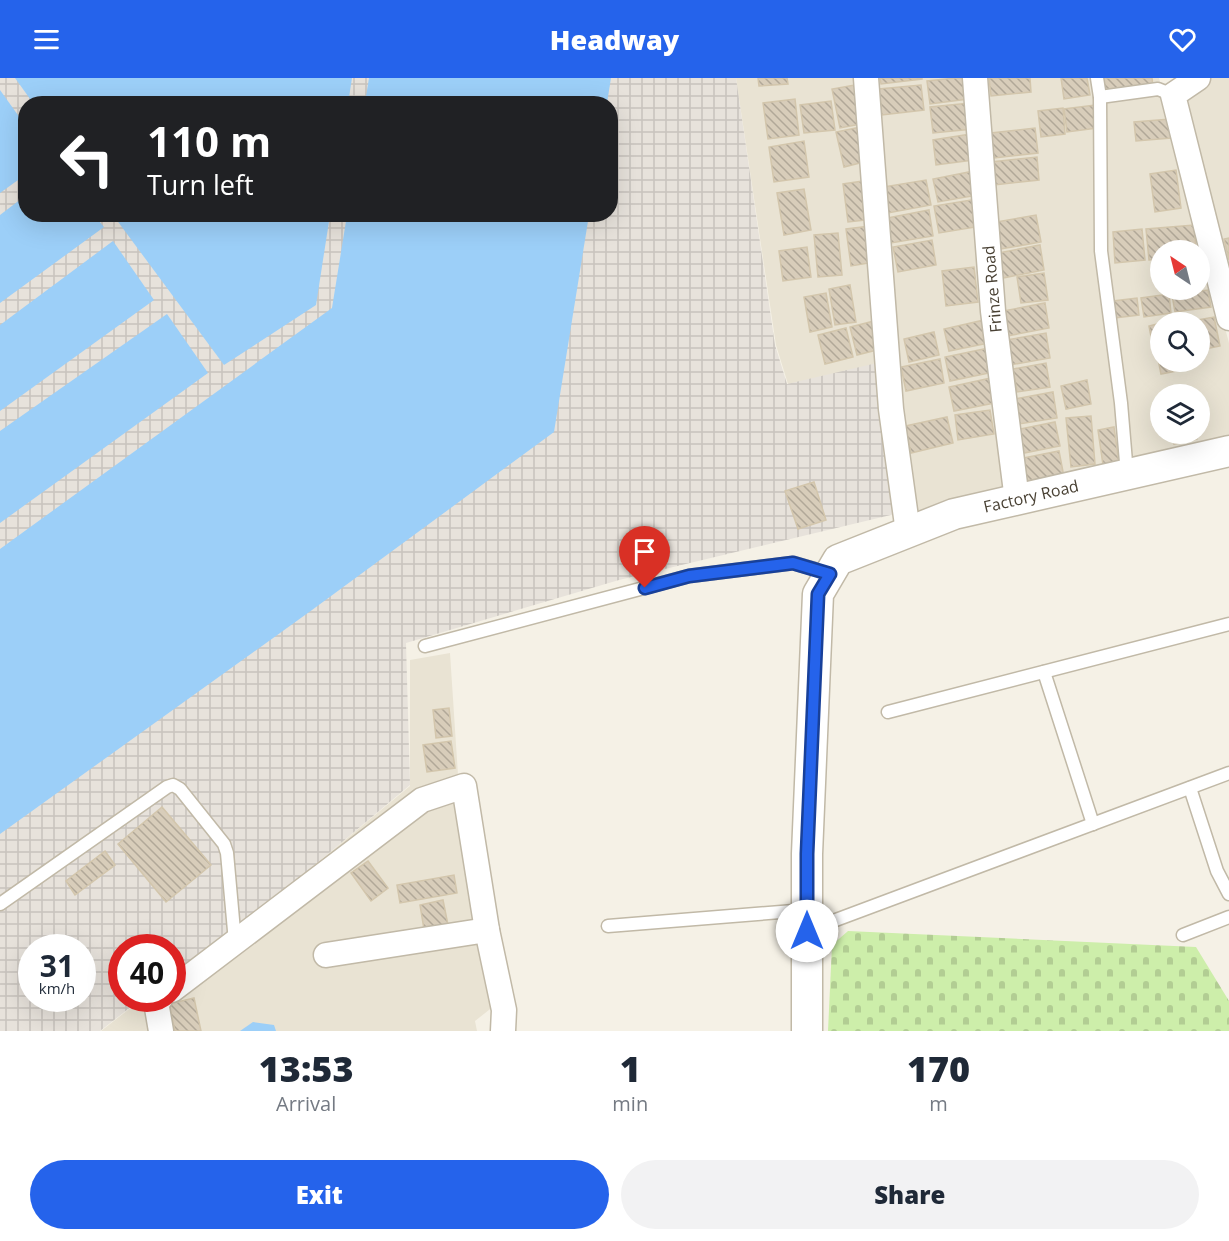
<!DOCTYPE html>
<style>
body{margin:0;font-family:"Open Sans",sans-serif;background:#f2f2f3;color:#1f2937;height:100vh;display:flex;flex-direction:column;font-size:22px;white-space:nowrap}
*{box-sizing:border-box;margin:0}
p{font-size:20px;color:#747a83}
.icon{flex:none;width:33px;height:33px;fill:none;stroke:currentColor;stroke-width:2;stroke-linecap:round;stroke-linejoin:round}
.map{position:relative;height:953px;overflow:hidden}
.drawer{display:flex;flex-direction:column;background:#fff;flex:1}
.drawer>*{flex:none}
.guide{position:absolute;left:18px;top:18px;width:600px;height:126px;border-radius:24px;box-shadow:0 6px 24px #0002;background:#202124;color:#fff;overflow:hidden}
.needle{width:39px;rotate:325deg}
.controls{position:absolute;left:1150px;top:162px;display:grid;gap:12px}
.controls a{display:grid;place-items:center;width:60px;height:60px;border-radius:50%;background:#fff;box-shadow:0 6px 24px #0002;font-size:30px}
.speed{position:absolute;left:18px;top:856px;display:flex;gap:12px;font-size:30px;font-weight:700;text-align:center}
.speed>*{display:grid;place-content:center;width:78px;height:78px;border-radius:50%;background:#fff;box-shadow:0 6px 24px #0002;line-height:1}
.speed small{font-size:15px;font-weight:400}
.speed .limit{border:9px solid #d22;background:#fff;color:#111}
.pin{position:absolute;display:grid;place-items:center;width:51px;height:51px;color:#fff;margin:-62px -26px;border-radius:50% 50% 50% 0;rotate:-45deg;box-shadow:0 0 6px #0007}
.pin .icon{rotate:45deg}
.me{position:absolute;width:66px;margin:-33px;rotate:0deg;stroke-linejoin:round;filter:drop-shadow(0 0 4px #0008)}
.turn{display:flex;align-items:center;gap:21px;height:126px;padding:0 30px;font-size:27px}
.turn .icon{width:78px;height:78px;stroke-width:2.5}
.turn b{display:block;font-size:42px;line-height:51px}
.eta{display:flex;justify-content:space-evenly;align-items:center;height:102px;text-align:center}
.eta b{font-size:36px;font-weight:800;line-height:42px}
.button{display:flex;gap:12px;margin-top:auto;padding:12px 30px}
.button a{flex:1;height:69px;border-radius:36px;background:#2563eb;color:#fff;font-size:24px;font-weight:800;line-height:69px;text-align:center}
.button a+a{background:#f2f2f3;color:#1f2937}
header{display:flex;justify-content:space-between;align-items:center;height:78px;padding:0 30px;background:#2563eb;color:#fff;font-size:27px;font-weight:800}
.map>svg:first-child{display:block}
.residential{fill:#e9e3d3;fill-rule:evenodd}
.industrial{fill:url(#industrial-grid);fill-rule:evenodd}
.cemetery{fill:url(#cemetery-stones)}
.water{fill:#9ccff8}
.building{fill:url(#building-back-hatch);stroke:#d3c6ac;stroke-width:1.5}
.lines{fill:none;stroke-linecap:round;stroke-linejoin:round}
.service-casing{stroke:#c1b9a7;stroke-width:15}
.minor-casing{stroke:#c1b9a7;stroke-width:27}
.tertiary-casing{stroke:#c1b9a7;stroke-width:33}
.service{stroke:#fff;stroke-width:12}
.minor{stroke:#fff;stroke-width:24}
.tertiary{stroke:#fff;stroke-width:30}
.route-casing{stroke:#184099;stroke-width:15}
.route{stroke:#2563eb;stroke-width:10}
.labels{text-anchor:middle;stroke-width:4.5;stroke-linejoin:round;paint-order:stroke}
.street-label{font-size:16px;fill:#494134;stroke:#fff}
</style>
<header><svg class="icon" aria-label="menu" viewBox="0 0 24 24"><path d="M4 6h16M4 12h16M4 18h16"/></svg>Headway<svg class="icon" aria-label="heart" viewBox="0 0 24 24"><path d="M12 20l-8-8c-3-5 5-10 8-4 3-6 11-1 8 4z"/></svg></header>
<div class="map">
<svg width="1229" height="953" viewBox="0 0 1229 953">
<defs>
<pattern id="industrial-grid" width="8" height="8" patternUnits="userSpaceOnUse" patternTransform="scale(1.5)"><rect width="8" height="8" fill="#e7e2db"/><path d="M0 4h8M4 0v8" fill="none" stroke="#c8c3bd"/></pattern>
<pattern id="cemetery-stones" width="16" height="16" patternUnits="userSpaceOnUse" patternTransform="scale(1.5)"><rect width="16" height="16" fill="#cdeeaa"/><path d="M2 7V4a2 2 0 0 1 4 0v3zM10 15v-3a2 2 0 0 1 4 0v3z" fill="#b2cd93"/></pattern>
<pattern id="building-back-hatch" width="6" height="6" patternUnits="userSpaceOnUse" patternTransform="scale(1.5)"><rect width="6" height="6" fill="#d8cdba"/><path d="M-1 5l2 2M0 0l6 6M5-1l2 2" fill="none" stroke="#b1a898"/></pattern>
</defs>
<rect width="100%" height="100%" fill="#f5f1e6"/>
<!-- residential -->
<g class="residential">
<path d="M736,0H1159L1229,265V367L912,437L788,306L776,267ZM1161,172H1200V212H1161ZM1161,244H1200V284H1161ZM1161,316H1200V356H1161Z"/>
<path d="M1211,0H1229V197L1183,19Z"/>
<path d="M450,575L459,712L494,928L475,943L477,953H101L142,921H172L173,897L310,791L410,708V582Z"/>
</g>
<!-- industrial -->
<path class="industrial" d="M0,0H736L775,267L787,306L877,285L895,436L619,502L406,565L410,707L310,791L173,897L172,870H122V921H141L100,953H0ZM26,26H610V136H26ZM32,870H82V921H32Z"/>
<!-- cemetery -->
<path class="cemetery" d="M848,853L1196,869L1229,923V953H828L832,867Z"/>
<!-- water -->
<g class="water">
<path d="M15,0H352L348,26L33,25Z"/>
<path d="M369,0H611L607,25H365Z"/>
<path d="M0,12L25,47V97L0,115Z"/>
<path d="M25,118L26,136L94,137L104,149L0,225V137Z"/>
<path d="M113,137H330L316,227L224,287Z"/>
<path d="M347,137H589L554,354L312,532L0,756V471L332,230Z"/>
<path d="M113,163L154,222L0,333V247Z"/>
<path d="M167,236L208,295L0,445V353Z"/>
<path d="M253,944L274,947L276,953H240Z"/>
</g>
<!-- building -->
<g class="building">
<path d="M758,0H787L788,6L759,8Z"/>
<path d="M880,0H922V1L881,6Z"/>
<path d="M955,0H965L968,21L930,26L927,3Z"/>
<path d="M989,0H1030L1031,14L991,18Z"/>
<path d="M1061,0H1087L1090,17L1064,21Z"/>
<path d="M1101,0H1152L1153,8L1103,14Z"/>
<path d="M860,6L867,45L840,50L832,11Z"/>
<path d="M921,7L924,32L882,37L879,11Z"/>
<path d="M795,21L799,57L768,61L763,25Z"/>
<path d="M831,23L835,52L804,55L800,27Z"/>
<path d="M970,25L973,51L933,55L930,29Z"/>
<path d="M1095,27L1097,50L1067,54L1064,31Z"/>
<path d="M1063,30L1065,56L1041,59L1038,33Z"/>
<path d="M1170,41L1171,60L1136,63L1134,44Z"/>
<path d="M861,49L868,83L844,89L836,54Z"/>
<path d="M1035,50L1038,75L994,80L991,55Z"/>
<path d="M970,56L973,82L936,87L933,62Z"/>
<path d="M804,63L809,99L774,104L769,69Z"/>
<path d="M1037,79L1039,102L994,107L991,84Z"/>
<path d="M1176,92L1181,130L1155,134L1150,96Z"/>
<path d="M974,93L978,117L938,124L933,101Z"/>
<path d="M869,102L874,141L848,144L843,106Z"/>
<path d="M926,102L931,127L888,135L883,109Z"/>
<path d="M804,111L811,152L784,157L777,115Z"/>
<path d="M977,121L982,148L939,155L934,128Z"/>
<path d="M929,132L933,158L891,165L887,140Z"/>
<path d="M1036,137L1041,164L1001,171L996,144Z"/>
<path d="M1194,147L1196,172H1161V181L1149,182L1146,151Z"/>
<path d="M870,148L875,184L851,188L846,151Z"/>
<path d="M1142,151L1145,182L1115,185L1113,154Z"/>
<path d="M838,155L842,197L818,199L814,157Z"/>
<path d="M1229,160V182L1224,161Z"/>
<path d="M932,162L936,187L898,194L893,169Z"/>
<path d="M1040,167L1044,192L1003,200L998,175Z"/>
<path d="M807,169L811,199L783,203L779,173Z"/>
<path d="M974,189L978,224L946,228L942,193Z"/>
<path d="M1044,195L1048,222L1021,225L1017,199Z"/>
<path d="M850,207L856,244L835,247L829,211Z"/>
<path d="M1208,212L1211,229L1175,234L1172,217Z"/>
<path d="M826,215L832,249L810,254L804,219Z"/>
<path d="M1169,216L1171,235L1144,239L1141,220Z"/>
<path d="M1137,220L1139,237L1115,240L1113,223Z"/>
<path d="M1045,225L1049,250L1007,258L1003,233Z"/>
<path d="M1214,239L1220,268L1200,272V244H1186Z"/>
<path d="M878,242L885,270L857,277L850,249Z"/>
<path d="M984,242L989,265L949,273L944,251Z"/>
<path d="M1161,245V267L1153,269L1149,248Z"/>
<path d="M846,250L853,279L825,286L818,257Z"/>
<path d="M934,254L939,277L909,284L904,261Z"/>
<path d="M1046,255L1050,280L1010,287L1006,262Z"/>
<path d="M989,270L994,294L950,303L945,279Z"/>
<path d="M1161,270V284H1180L1182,292L1161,296L1156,271Z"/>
<path d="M940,281L944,305L906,313L901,289Z"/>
<path d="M1046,285L1050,309L1017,314L1013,291Z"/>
<path d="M991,300L995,325L954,333L949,309Z"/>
<path d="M1087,302L1091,326L1066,331L1061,308Z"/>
<path d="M1053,314L1057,340L1019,346L1015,321Z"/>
<path d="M990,332L994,356L958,362L955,337Z"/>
<path d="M1091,338L1095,386L1071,389L1066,340Z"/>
<path d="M947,339L953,365L911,375L905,348Z"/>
<path d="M1055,344L1060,368L1024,375L1020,351Z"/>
<path d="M1114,349L1119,385L1103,387L1098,352Z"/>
<path d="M1172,356H1196L1197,361L1174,366Z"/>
<path d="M1059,373L1064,399L1024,407L1018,381Z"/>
<path d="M814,404L826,442L798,451L785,413Z"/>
<path d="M449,630L452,658L436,660L433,632Z"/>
<path d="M451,663L455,690L427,694L423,667Z"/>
<path d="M162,729L211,787L166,824L118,766Z"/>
<path d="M105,773L115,787L75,817L66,803Z"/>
<path d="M368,783L388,810L371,823L351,795Z"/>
<path d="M454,797L457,815L400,825L397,807Z"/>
<path d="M443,822L449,852L425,857L420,827Z"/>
<path d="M194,920L201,953H175L169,926Z"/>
</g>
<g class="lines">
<defs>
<g id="service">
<path d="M1097,0L1100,19L1101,173L1121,325L1127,396"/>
<path d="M1100,19L1158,11L1173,17"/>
<path d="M425,568L689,498L793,485L829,495"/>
<path d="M1044,594L1093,746"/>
<path d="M888,634L1229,546"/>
<path d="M1190,710L1217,793L1229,816"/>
<path d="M0,826L167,709L173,707L180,711L224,766L227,775L235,864"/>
<path d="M608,848L806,832"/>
<path d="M809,852L1229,695"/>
<path d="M1183,857L1229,839"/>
</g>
<g id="minor">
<path d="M866,0L891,331L908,454"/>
<path d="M975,0L993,233L1017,422"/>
<path d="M1198,0L1173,17L1229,240"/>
<path d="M326,877L487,852"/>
<path d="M172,912L422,722L464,708L487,852L504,932L503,953"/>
<path d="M160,921L156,924L161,953"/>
</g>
<path id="tertiary" d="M807,953V776L818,516L838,482L954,436L1229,373"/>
</defs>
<!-- service casing -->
<use href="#service" class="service-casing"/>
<!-- minor casing -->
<use href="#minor" class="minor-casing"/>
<!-- tertiary casing -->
<use href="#tertiary" class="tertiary-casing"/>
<!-- service -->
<use href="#service" class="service"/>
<!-- minor -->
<use href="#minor" class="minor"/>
<!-- tertiary -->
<use href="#tertiary" class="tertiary"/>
</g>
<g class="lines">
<defs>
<path id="route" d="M645,510L689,498L793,485L830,496L818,516L807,776V853"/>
</defs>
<!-- route casing -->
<use href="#route" class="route-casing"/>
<!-- route -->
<use href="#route" class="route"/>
</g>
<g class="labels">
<!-- street labels -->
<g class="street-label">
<text transform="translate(992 211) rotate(-95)" y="6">Frinze Road</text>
<text transform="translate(1031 418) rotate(-13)" y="6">Factory Road</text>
</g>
</g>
</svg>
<div class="controls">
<a><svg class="needle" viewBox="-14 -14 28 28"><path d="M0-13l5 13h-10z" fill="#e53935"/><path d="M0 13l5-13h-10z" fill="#747a83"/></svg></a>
<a><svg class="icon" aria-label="search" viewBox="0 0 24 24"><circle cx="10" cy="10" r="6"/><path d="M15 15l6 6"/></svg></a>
<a><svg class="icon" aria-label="layers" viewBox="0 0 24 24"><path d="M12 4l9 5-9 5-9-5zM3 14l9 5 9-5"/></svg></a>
</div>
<div class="speed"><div>31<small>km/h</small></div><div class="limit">40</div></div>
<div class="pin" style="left:645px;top:510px;background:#d93025"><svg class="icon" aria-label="arrive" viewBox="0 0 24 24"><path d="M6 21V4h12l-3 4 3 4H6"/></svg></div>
<svg class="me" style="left:807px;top:853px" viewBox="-20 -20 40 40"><circle r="19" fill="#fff"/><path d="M0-13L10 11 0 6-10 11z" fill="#2563eb"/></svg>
<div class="guide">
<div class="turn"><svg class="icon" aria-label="left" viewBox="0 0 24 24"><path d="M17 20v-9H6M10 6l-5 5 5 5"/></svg><div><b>110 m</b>Turn left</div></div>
</div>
</div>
<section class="drawer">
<div class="eta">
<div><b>13:53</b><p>Arrival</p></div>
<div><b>1</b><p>min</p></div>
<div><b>170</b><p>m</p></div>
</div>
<div class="button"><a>Exit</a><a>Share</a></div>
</section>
